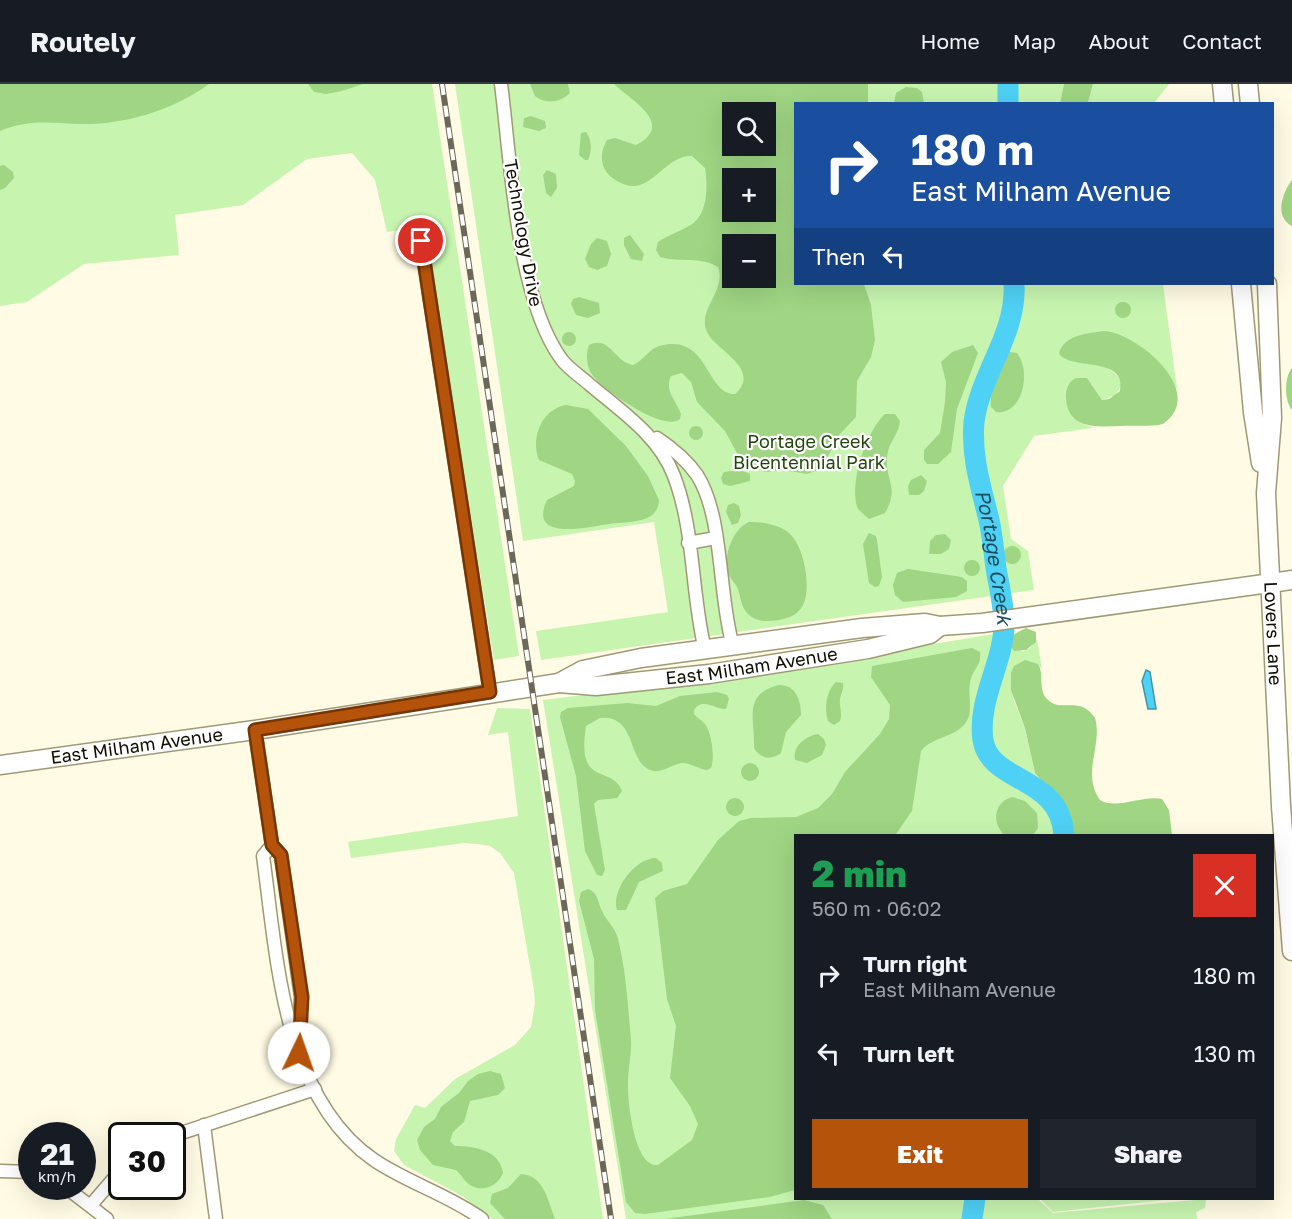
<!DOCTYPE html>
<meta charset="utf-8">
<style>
body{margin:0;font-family:"Golos Text",sans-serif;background:#20242c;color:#f1f3f6;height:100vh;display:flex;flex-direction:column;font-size:22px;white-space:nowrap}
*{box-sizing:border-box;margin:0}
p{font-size:20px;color:#9ea1a6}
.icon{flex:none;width:33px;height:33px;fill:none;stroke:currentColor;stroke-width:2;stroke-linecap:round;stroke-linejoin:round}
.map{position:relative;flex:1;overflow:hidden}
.side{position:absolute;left:794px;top:750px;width:480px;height:366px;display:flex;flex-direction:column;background:#171b24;border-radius:0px;box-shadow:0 6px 24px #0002}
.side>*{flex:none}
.top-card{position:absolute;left:794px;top:18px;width:480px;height:183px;border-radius:0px;box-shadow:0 6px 24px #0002;background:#1a4fa0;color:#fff;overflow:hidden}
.buttons{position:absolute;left:722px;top:18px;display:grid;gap:12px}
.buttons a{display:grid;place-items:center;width:54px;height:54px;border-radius:0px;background:#171b24;box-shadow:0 6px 24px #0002;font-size:30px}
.speed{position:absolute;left:18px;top:1038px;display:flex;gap:12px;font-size:30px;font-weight:700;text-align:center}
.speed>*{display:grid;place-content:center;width:78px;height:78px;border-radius:50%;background:#171b24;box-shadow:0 6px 24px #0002;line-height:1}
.speed small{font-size:15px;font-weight:400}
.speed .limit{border:3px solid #111;border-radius:9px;background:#fff;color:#111}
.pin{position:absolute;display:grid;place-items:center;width:51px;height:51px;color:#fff;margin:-26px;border:3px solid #fff;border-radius:50%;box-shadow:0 2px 6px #0007}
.me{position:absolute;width:66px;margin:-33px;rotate:3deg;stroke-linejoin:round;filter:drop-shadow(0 0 4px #0008)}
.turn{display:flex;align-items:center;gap:21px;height:126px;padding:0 18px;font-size:27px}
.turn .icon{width:78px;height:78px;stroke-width:2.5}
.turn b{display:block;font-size:42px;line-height:51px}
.then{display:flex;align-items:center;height:57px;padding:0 18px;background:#0003;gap:12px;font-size:22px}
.round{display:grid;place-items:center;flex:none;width:63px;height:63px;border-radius:0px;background:#20242c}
.headline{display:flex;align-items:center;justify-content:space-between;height:102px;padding:0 18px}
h1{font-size:36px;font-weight:800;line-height:45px;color:#1e9e55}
.button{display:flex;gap:12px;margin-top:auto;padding:12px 18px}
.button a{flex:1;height:69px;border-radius:0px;background:#b45309;color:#fff;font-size:24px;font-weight:800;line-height:69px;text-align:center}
.button a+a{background:#20242c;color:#f1f3f6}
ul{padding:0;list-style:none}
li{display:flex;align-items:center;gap:18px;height:78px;padding:0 18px}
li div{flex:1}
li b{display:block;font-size:22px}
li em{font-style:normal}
header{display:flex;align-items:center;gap:36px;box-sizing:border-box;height:84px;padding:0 30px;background:#171b24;border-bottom:2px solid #363941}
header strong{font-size:28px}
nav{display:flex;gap:33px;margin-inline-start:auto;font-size:21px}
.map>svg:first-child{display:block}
.green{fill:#c7f5b0;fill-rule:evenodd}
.forest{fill:#9fd583;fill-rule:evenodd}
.water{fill:#4fd1f6;stroke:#3c96ad;stroke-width:1.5}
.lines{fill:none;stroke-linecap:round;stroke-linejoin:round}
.river{stroke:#4fd1f6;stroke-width:21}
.street-casing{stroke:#a09976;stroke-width:15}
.secondary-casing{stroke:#a09976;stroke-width:21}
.street{stroke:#fff;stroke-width:12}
.secondary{stroke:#fff;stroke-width:18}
.rail-casing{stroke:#6b6859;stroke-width:6}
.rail{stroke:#fff;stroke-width:4;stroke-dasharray:11;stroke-linecap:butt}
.route-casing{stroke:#753606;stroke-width:15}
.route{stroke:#b45309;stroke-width:10}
.labels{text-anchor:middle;stroke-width:4.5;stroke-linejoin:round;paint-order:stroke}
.street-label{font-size:18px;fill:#0f0c02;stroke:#fff}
.park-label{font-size:18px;fill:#23450c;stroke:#fff}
.water-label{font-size:20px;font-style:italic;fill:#184e5e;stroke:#fff}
</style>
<header>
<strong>Routely</strong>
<nav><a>Home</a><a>Map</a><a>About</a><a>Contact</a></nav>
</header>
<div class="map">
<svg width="1292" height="1135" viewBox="0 0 1292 1135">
<rect width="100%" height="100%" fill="#fffbe4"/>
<!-- green -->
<g class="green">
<path d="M0,0H432L519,572L494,576L424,142L387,148L375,96L352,69L307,75L243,121L175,131L179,171L84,180L27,218L0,222Z"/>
<path d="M455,0H1064L1060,19L795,20V200H1163L1177,305C1156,267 1118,237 1075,253L1065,275C1085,278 1115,279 1122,300L1116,311L1102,316L1094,307L1092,300L1084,340L1093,344L1034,352L1003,402L1011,455L1028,467L1034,506L541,576L536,547L668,528L654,438L523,457ZM732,28H765V62H732ZM732,94H765V128H732ZM732,160H765V194H732Z"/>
<path d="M1093,0H1169L1154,19L1088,20Z"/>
<path d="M1017,546L1014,548L1022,568L1030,564L1037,555L1042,585L1038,580L1013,614L1025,644L1035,689L1060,719L1074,751L795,752V1114L1038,1115L1053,1129L1206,1115L1205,1124L1196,1128L1197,1135H626L543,616L755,590Z"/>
<path d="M497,624L530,625L603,1135H492L462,1112L404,1081L394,1067L396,1055L415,1021L425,1024L455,995L515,961L531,943L535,919L534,906L514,789L500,769L490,762L477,760L464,759L351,774L348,758L518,732L508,648L488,651Z"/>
<path d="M1040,1115H1174L1053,1128Z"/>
</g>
<!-- forest -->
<g class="forest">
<path d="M0,0H209C176,24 134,38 92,40C57,41 35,33 0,47Z"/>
<path d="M308,0H363L342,7L326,10L314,8Z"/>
<path d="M530,0H568L570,9C561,18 546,21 535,12Z"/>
<path d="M614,0H868V19L795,20V200H864L871,221L875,256L871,273L857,297L856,333L840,350L821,385L807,390L783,386L765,388L747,381L739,373L725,347L697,318L691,298L682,289L671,292C664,307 676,316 681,330L680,335C664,349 601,305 591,289C586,280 586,270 589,261C610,251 614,278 633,281C643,277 648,266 659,262C709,248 705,310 735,310C762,286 718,267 708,250C695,226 727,208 718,183C701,172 680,179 660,173L656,166L658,158C668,151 679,148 689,142C708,132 708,103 705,84L692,72C662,71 650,117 617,97C612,94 607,90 604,84C600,74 602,65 607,56L615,54L636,61C677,40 629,15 614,0ZM732,28H765V62H732ZM732,94H765V128H732ZM732,160H765V194H732Z"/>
<path d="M1064,0H1093L1088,19H1060Z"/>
<path d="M906,3L917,4L922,8L924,19H894L896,9Z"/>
<path d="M531,32L545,37L546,44L539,47L523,43L524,34Z"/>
<path d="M586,48C592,55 592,68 588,76H585L579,71L581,49Z"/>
<path d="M4,81L13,88L14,94L5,104L0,106V82Z"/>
<path d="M547,86L556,90L557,104L551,113L546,109L543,91Z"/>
<path d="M1292,96V142C1274,133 1282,109 1292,96Z"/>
<path d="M630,151L644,170L642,177L631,175L624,161V154Z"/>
<path d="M597,154L607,157L611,170L607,182L597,186L589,183L585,175L591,160Z"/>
<path d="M579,213L599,219L600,229L588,234L576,231L571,220L573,215Z"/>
<circle cx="1123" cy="226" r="8"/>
<path d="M1105,247C1139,250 1208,309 1163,340C1149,343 1135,341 1121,342C1098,343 1067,346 1066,313C1066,305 1068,298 1076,294H1087L1102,316L1109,315L1120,307C1128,271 1067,287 1059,269C1065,250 1089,249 1105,247Z"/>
<circle cx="569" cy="255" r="7"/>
<path d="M973,261L978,269L957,325L951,368L938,380H927L924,376V366L940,349L945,318L946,298L941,278L952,268Z"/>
<path d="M1009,268L1017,269C1031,286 1024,331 996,328L991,323C989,310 998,276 1009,268Z"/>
<path d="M1292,284V326C1284,317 1284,293 1292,284Z"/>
<path d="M566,321L588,325L626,362L648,392L659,416C659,423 656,428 651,432C640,439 621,438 609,440C589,443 527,458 547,416L574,402L575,397L572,390L539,376C530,354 542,325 566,321Z"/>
<path d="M885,330H895L900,337C899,350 888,359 887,373C885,397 900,403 885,429L869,435L858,425C848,402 866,347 885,330Z"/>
<circle cx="696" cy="349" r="7"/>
<path d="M740,386L750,390V397L730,402L723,400L721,394L724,388Z"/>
<path d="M921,391L927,397L924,407L919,411H909L908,402L911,396Z"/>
<path d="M734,419L739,422L741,431L738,439L732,441L726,428L728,421Z"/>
<path d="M749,438C762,438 778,440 789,449C804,462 811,501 804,519C800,528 793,533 783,535C774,537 760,539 752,533C742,527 741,516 738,505C735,498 728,493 727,485C725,468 733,445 749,438Z"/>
<path d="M869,449L876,452L877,456L882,493L879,502L875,503L869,499L863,460Z"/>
<path d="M945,450L951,456L949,465L941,470H929L930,457L936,451Z"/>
<circle cx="1012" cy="471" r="9"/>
<circle cx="972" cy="484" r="8"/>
<path d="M908,485L962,493L967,497V507L956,513L903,518L895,511L893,501L897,489Z"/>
<path d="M1026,544L1036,548V558L1026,566L1014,567L1010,561L1011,552Z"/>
<path d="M972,564L980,568C982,579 974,585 971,594C967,607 972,620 969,632C962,654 933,651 921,667L912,727L896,750L795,752V1106L770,1113L645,1130L635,1129L626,1118L595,926L594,875L579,817L581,808L588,805C598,808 598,819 602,827C606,837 616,844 618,855C626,886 628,923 631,956C632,970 628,983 628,997C627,1015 634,1084 658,1081L692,1056L698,1040L690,1022L670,994L676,942L667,915L655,814L663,807L687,800L718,756L739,737L751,734L796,733L818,724L832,710L845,688L880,650L889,635L890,621L871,593L872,582Z"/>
<path d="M1025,576L1038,580C1045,591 1037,606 1048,616C1062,629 1080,611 1095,634C1103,662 1081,689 1100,716C1116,726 1143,711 1162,715L1169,726L1172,751H1074L1060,719L1035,689L1025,644L1011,606V589L1014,582Z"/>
<path d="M836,598L843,599C844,606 841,609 840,615C839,623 843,629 840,637L834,641L828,637C824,624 826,607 836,598Z"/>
<path d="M779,601C796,601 801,616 801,631L786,648L781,669C772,676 760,675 754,664C755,635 742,610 779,601Z"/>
<path d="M717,608L727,611L729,615L726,625C714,625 702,613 694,626V630C697,634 702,636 705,640C712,649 715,675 711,684L707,686C699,685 692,680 684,679C672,679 661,692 648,685C627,673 636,631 600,634L586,642C576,705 612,680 622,707L617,714L598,716L594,720L605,786L602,792L597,791L585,767L576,692L560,633L561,628L568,624L627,619L656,622L680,612Z"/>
<path d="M818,650L824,655L826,661L822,671L807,679L795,676C792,662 806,652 818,650Z"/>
<circle cx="750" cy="688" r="9"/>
<path d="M1012,713L1025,717L1037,729L1038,744L1033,751H1004C992,738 993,719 1012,713Z"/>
<circle cx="735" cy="723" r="9"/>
<path d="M656,774L662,779L663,787L639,798L626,826H617C611,806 635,774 656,774Z"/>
<path d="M490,987L501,990L505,1004L498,1011L470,1017L464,1038L453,1048L450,1057L455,1062C474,1062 500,1066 503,1089C498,1102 482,1109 470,1101C464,1097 461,1090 456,1086L433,1081L420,1066L417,1056L424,1043L435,1035L441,1023L459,1009L468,997L478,990Z"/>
<path d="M521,1090C544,1091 548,1117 555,1135H505L490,1119L492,1110L508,1104Z"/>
<path d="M804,1116L823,1121L832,1135H665Z"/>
</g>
<!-- water -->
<path class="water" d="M1146,586L1150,588L1156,625H1148L1142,597Z"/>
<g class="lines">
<!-- river -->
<g class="river">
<path d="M1008,20V0"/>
<path id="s1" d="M1014,200C1017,250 980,290 974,338C971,373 981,403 989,436C993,454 994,472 997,490C1000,506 1004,524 1004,540C1004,578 977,616 983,656C990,700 1061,691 1064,752"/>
<path d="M972,1135L975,1114"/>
</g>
<defs>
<g id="street">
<path d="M501,0C511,77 516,214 562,276C569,285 580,292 589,300C621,327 659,352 674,392C695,447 691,509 705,566"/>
<path d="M421,157L490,608"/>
<path d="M657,354C672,364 686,375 697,391C724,433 718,512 733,562"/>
<path d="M688,459L716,454"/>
<path d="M255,646L272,761L281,771L301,913L299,959"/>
<path d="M272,761L263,772C277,872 282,1013 374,1076C408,1099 449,1111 482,1135"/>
<path d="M204,1041L216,1135"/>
<path d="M172,1052L315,1005"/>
<path d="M0,1087L32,1088"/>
<path d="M64,1102L107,1135"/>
<path d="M91,1121L122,1085"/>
</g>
<g id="secondary">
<path d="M1222,0L1224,20"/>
<path d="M1248,0L1250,20"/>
<path d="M1241,200L1253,328L1261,379"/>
<path id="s2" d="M1267,200L1272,334L1266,409L1281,722L1292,867"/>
<path d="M559,599L583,586L641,574L862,544L925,539L940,542L982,539L1292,496"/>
<path id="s3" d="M0,681L255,646L559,599L596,602L709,590L868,565L930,550L940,542"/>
</g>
</defs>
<!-- street casing -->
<use href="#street" class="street-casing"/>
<!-- secondary casing -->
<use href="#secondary" class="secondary-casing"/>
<!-- street -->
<use href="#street" class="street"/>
<!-- secondary -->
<use href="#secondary" class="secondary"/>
<defs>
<path id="rail" d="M442,0L611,1135"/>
</defs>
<!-- rail casing -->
<use href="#rail" class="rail-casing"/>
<!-- rail -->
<use href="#rail" class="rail"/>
</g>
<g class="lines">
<defs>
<path id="route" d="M299,969L302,913L281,771L272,761L255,646L490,608L421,157"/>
</defs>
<!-- route casing -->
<use href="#route" class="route-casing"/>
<!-- route -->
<use href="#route" class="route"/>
</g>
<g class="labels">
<!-- street labels -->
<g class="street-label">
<text transform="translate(523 149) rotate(80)" y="6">Technology Drive</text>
<text dy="6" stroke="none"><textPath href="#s2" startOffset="350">Lovers Lane</textPath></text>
<text dy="6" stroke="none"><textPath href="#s3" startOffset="759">East Milham Avenue</textPath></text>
<text dy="6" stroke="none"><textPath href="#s3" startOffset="138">East Milham Avenue</textPath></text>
</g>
<!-- park labels -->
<g class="park-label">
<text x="809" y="364">Portage Creek<tspan x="809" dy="21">Bicentennial Park</tspan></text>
</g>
<!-- water labels -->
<g class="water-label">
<text dy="7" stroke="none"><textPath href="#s1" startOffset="282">Portage Creek</textPath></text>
</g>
</g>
</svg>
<div class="buttons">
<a><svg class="icon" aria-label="search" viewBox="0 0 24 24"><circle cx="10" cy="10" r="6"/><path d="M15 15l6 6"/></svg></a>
<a>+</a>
<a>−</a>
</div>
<div class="speed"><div>21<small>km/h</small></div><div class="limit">30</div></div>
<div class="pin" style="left:421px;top:157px;background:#d93025"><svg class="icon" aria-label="arrive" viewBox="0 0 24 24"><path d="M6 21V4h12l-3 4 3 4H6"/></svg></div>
<svg class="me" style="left:299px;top:969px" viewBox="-20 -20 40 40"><circle r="19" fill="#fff"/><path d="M0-13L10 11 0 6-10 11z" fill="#b45309"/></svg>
<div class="top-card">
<div class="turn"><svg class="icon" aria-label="right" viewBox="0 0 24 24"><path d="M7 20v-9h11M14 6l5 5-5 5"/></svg><div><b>180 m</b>East Milham Avenue</div></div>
<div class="then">Then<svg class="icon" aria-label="left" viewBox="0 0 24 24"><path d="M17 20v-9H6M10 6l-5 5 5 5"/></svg></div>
</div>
<section class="side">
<div class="headline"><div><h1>2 min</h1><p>560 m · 06:02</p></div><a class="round" style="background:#d93025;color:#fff"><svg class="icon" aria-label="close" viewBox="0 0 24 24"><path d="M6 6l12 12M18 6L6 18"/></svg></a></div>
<ul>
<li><svg class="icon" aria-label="right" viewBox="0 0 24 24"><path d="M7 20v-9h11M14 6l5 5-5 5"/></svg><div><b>Turn right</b><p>East Milham Avenue</p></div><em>180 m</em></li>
<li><svg class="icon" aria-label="left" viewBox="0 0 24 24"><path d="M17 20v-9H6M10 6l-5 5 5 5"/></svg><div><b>Turn left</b></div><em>130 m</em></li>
</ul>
<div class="button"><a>Exit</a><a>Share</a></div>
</section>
</div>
